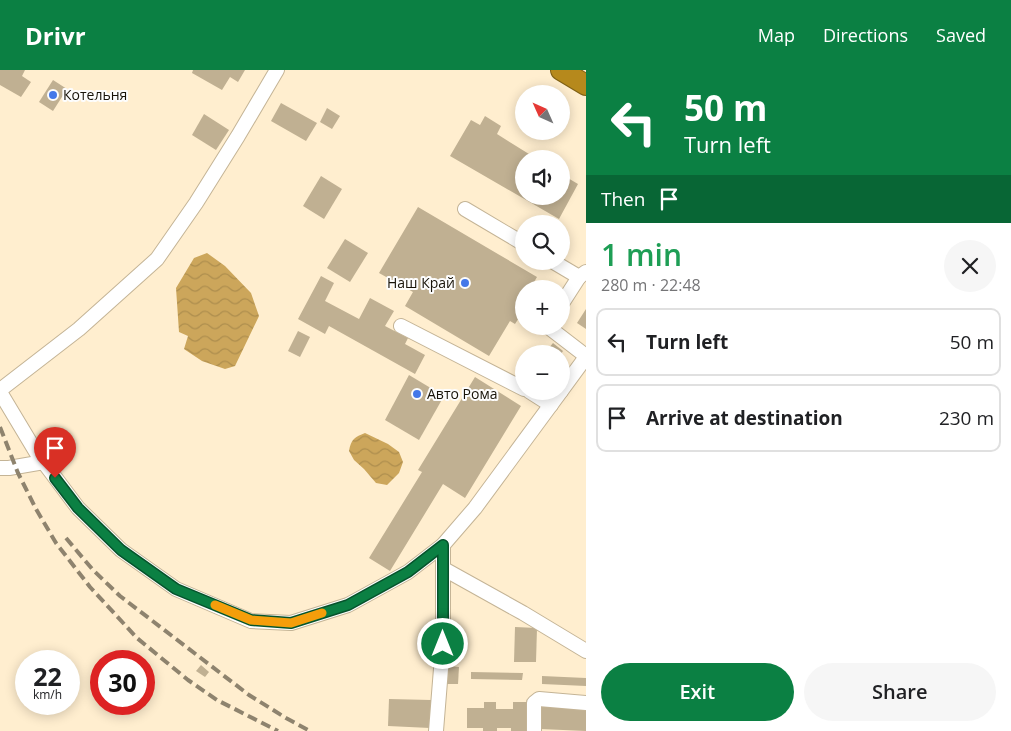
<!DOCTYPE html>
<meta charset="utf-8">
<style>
body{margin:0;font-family:"Open Sans",sans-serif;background:#f6f6f6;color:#202124;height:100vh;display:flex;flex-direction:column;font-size:19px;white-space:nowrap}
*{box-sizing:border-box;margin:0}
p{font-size:16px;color:#757577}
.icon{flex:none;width:28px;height:28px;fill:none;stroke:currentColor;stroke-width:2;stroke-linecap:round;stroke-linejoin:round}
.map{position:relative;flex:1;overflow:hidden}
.drawer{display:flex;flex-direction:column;background:#fff;width:425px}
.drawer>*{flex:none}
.hud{background:#0b8043;color:#fff;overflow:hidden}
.needle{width:32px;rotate:315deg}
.buttons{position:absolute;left:515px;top:15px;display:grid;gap:10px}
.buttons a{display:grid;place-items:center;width:55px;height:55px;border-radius:50%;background:#fff;box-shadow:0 2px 12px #0003;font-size:25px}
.speed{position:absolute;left:15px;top:580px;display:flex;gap:10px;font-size:25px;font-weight:700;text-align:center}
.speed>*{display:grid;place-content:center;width:65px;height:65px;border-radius:50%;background:#fff;box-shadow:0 2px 12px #0003;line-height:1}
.speed small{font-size:12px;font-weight:400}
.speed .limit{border:8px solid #d22;background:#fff;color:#111}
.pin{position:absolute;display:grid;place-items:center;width:42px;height:42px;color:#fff;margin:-51px -21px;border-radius:50% 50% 50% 0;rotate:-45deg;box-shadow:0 0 5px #0007}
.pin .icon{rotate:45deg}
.me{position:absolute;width:55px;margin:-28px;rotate:0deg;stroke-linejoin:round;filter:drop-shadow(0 0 4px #0008)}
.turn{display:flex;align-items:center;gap:18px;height:105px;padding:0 15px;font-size:22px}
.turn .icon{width:65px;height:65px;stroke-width:2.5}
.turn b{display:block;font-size:35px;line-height:42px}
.then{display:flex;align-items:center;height:48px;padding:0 15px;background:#0003;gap:10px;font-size:19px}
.round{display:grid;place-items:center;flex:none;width:52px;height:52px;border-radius:26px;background:#f6f6f6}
.headline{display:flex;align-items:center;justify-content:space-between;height:85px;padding:0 15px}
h1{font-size:30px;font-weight:600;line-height:38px;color:#1e9e55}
.cta{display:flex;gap:10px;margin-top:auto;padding:10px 15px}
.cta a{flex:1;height:58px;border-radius:30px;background:#0b8043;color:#fff;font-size:20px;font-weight:600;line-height:58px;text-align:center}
.cta a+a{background:#f6f6f6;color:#202124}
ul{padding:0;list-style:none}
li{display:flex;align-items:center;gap:15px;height:68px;margin:0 10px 8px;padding:0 5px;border:2px solid #e0e0e0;border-radius:10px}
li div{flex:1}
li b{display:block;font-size:19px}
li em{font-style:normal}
header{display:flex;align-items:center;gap:30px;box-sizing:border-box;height:70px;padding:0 25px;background:#0b8043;color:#fff}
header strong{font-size:24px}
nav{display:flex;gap:28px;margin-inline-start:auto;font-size:18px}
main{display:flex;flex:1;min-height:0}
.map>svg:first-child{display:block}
.water{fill:url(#water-waves)}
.building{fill:#c0b092}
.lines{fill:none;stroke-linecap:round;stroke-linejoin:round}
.minor-casing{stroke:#c4b496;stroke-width:16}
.highway-casing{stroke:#7f6015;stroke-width:22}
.minor{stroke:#fff;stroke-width:14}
.highway{stroke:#b6891c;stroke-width:20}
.rail{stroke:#8e836e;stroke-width:4;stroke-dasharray:10 5;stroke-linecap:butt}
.route-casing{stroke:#07532c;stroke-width:12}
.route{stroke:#0b8043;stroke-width:9}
.slow{stroke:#f59e0b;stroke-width:9}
.poi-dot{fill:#4478e9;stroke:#fdfdfd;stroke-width:2}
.labels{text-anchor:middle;stroke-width:4;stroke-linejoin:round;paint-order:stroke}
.poi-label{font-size:14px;fill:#181308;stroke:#fdfdfd;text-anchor:start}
</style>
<header>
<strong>Drivr</strong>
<nav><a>Map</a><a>Directions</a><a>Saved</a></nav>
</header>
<main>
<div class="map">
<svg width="586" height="661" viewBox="0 0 586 661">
<defs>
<pattern id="water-waves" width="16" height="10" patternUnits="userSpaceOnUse" patternTransform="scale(1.25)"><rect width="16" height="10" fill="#cca65b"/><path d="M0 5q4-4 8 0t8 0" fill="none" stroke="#ae8e4e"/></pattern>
</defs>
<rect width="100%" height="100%" fill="#ffeecf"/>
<!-- water -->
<g class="water">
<path d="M207,183L225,196L251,223L259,246L235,296L225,299L202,291L184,279L188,266L179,262L176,218L194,188Z"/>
<path d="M365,363L388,374L399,382L403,392L399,403L387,415L376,413L364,399L354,390L349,381C351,369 355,367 365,363Z"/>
</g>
<!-- building -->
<g class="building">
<path d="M0,0H25L22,6L31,12L21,27L0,15Z"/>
<path d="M193,0H245L238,12L230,7L222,20L192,3Z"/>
<path d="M53,10L67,19L53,41L39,32Z"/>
<path d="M281,33L317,53L306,71L271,51Z"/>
<path d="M327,38L340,46L332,59L320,52Z"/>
<path d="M204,44L229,60L216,80L192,65Z"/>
<path d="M485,46L501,56L497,64L537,89H524V126H561V104L578,114L559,149L450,86L471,50L480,55Z"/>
<path d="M321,106L342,119L324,149L303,136Z"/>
<path d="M418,137L537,207L530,219H524V240L515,254L510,251L489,286L405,236L413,222L379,203Z"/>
<path d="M345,169L368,183L350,212L327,198Z"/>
<path d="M321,206L334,213L325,231L359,249L370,228L394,241L385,256L408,268L405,274L425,285L415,304L329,256L325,264L298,249Z"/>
<path d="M586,239V259L577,253Z"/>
<path d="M298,261L310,267L300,287L288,281Z"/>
<path d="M553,273L563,281L561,284H544Z"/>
<path d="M409,305L444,326L419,370L385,350Z"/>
<path d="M475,307L521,336L465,428L443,414L390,501L369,488L422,402L418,400Z"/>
<path d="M515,557L537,558L536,592H514Z"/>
<path d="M201,595L209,602L205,607L196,601Z"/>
<path d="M448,596L459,597L458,614H447Z"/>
<path d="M471,602L523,603L522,610L471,609Z"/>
<path d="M542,606L586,608V616L542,614Z"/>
<path d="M389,629L431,630L430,658L388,656Z"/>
<path d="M484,632H496V639H513V632H528L527,661H511V658H497V661H483V658H467V638H484Z"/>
<path d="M541,636L586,637V661L540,659Z"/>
</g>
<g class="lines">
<defs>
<g id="minor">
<path d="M465,139L524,174"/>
<path d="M552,191L579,207L586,202"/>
<path d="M561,235L579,207"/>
<path d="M401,256L524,319"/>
<path d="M547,256L586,286"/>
<path d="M0,320L79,259L157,189L196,133L238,66L277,0"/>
<path d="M529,321L551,335"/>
<path d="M561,321L586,287"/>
<path d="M0,322L36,382L78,438L121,480L176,519L251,551L291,553L348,535L408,502L443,475"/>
<path d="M0,398H9L44,392"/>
<path d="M444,499L523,543L586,581"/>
<path d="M436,661L443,574V475L475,438L561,321"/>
<path d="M534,661V633L539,629L586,633"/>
</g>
<path id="highway" d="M561,0L586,15"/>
</defs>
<!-- minor casing -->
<use href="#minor" class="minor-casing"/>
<!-- highway casing -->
<use href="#highway" class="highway-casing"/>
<!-- minor -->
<use href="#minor" class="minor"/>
<!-- highway -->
<use href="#highway" class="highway"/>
<!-- rail -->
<g class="rail">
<path d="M0,357L18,403L36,439L56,473L90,517L137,568L188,610L217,630L278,661"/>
<path d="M66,468L93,500L120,526L249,625L286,648L310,661"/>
</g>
</g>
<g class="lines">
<defs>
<path id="route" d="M55,408L78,438L121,480L176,519L251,550L291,553L348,535L408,502L443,475V574"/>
</defs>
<!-- route casing -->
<use href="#route" class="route-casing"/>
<!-- route -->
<use href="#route" class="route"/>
<!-- slow -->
<path class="slow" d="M215,535L251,550L291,553L322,543"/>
</g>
<!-- markers -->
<g class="poi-dot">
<circle cx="53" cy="25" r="5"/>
<circle cx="465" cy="213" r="5"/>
<circle cx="417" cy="324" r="5"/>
</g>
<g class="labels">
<!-- poi labels -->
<g class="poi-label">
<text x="63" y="30">Котельня</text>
<text x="455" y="218" text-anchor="end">Наш Край</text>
<text x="427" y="329">Авто Рома</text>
</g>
</g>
</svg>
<div class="buttons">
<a><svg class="needle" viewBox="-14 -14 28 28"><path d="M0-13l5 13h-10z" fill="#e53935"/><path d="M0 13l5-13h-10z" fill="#757577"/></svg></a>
<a><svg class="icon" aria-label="sound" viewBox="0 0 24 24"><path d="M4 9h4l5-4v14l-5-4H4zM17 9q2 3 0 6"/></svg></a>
<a><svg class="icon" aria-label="search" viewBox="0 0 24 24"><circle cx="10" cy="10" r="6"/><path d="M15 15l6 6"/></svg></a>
<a>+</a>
<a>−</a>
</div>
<div class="speed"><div>22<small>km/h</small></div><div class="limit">30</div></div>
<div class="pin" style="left:55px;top:408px;background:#d93025"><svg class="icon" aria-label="arrive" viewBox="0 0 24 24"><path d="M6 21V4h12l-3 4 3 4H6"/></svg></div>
<svg class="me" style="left:443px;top:574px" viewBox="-20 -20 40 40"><circle r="17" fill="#0b8043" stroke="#fff" stroke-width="3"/><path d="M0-11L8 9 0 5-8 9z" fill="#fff"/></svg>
</div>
<section class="drawer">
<div class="hud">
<div class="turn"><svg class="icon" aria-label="left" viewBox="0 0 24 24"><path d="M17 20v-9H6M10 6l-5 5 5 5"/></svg><div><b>50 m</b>Turn left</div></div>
<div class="then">Then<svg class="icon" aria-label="arrive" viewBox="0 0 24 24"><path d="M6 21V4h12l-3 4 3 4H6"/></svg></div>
</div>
<div class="headline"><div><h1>1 min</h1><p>280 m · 22:48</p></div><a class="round"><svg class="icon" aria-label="close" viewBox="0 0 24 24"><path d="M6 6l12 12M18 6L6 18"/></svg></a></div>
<ul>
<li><svg class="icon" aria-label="left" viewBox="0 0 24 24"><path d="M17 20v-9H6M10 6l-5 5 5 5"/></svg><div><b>Turn left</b></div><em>50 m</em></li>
<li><svg class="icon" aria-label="arrive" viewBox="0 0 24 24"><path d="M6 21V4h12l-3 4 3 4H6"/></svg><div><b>Arrive at destination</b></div><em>230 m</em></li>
</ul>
<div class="cta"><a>Exit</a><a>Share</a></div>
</section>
</main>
